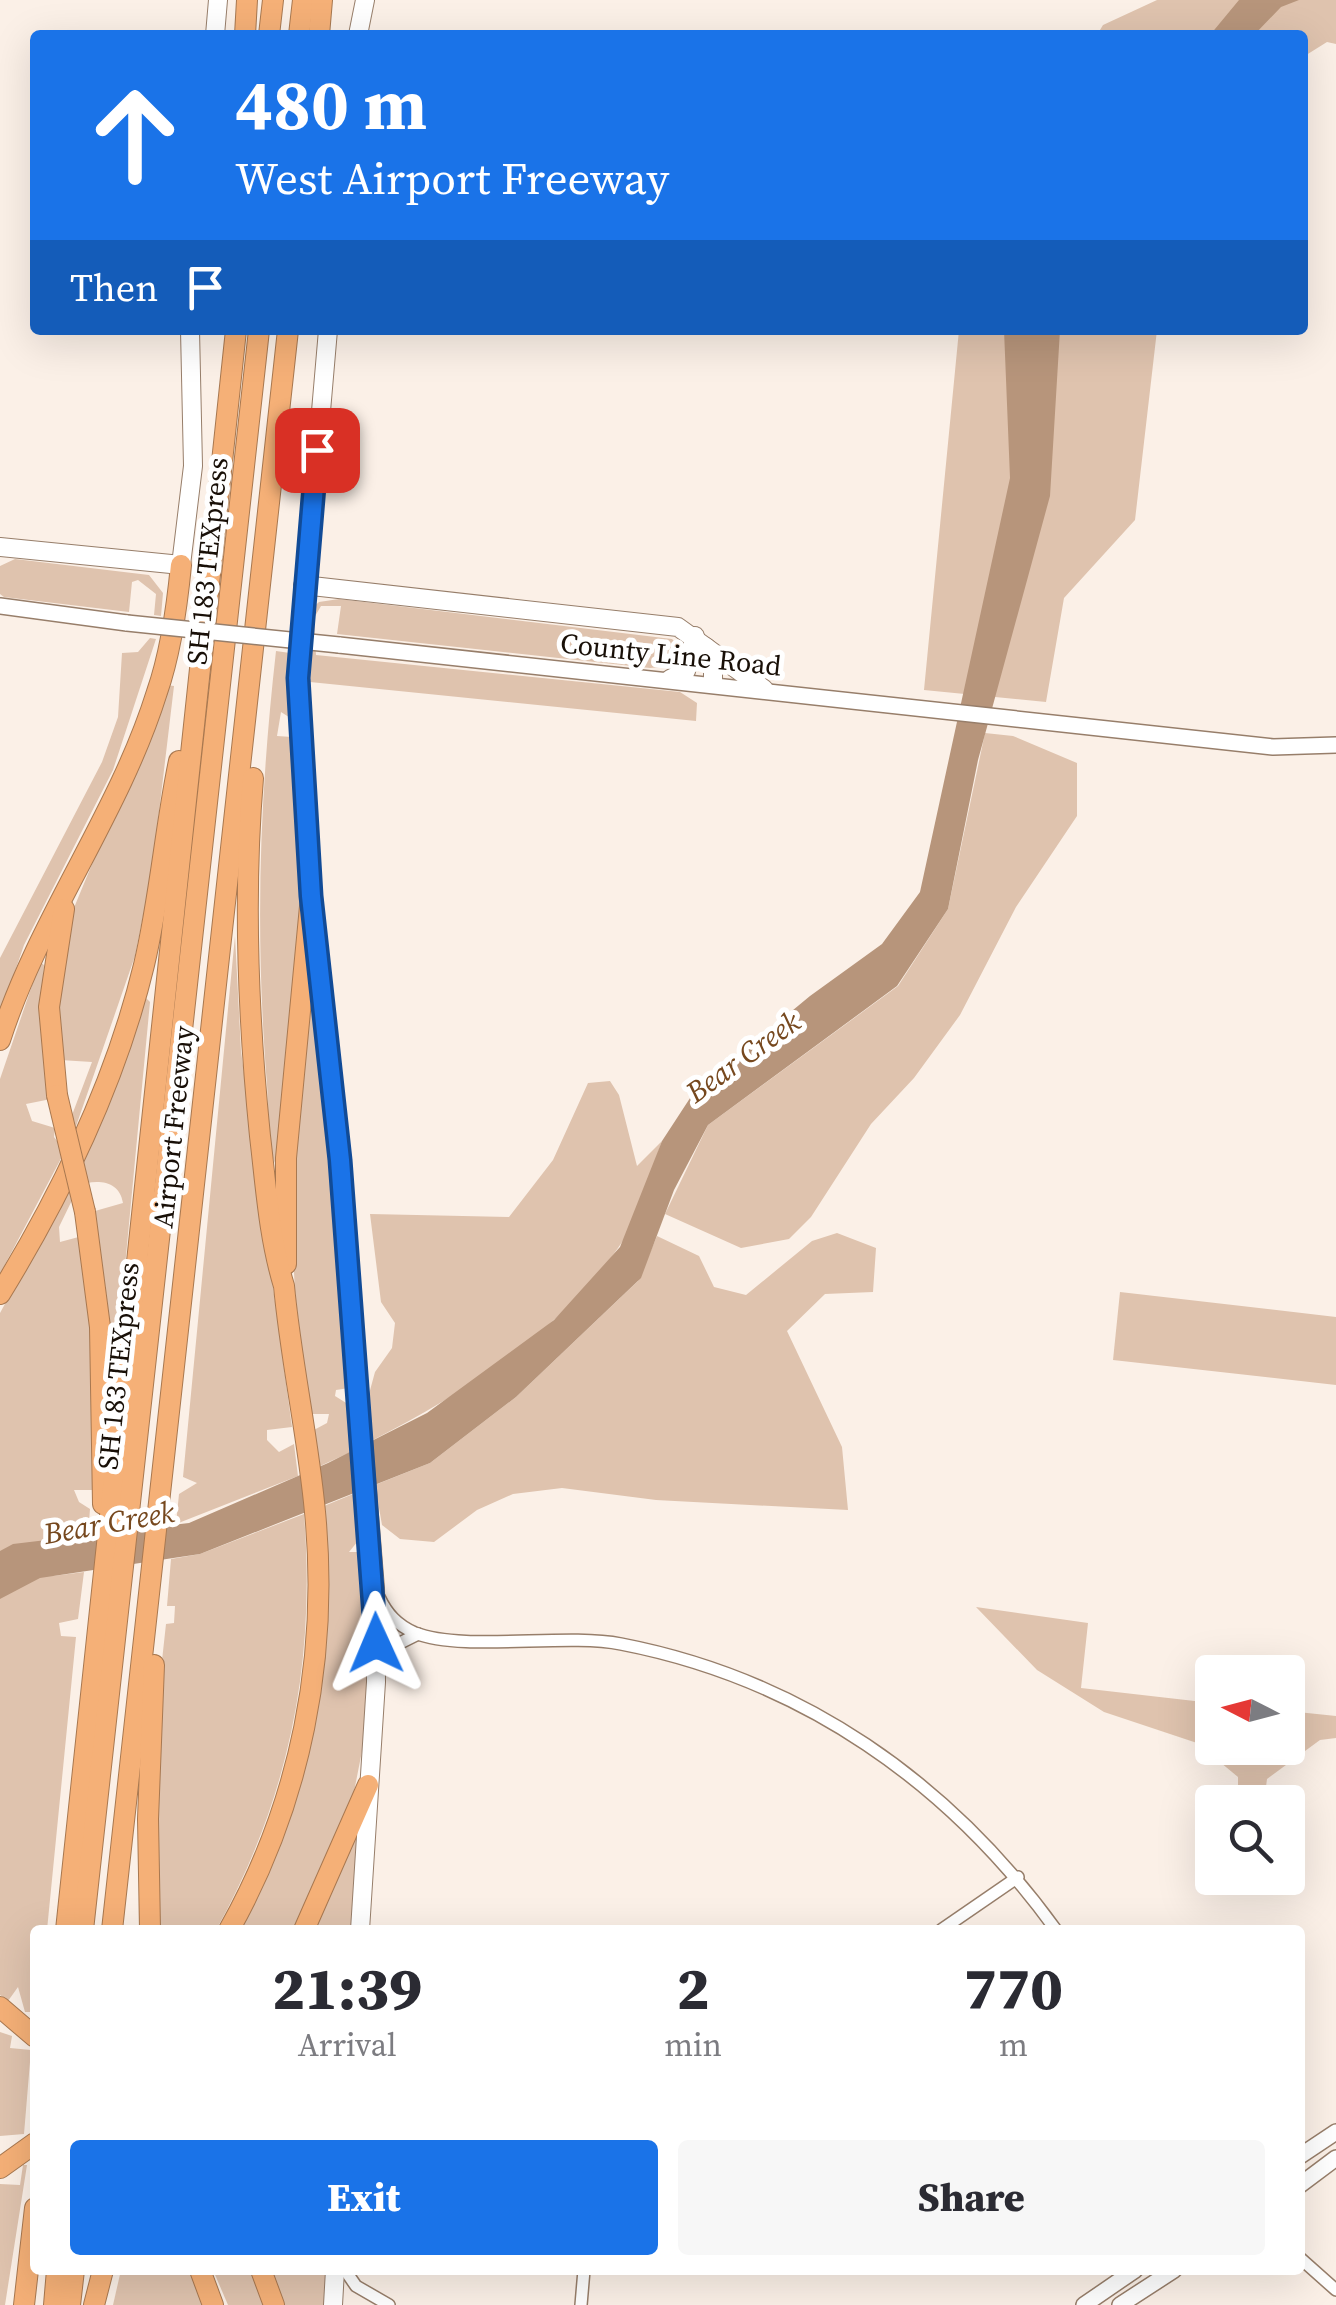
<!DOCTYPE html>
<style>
body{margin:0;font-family:"Source Serif 4",serif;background:#f7f7f7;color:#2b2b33;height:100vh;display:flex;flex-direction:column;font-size:38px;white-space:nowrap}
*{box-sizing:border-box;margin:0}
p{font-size:32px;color:#7c7c81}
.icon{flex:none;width:55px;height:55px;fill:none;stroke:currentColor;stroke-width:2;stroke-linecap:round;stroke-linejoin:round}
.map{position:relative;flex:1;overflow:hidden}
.panel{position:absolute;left:30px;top:1925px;width:1275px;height:350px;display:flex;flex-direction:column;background:#fff;border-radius:10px;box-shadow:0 10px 40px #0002}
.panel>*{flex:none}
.banner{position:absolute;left:30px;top:30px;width:1278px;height:305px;border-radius:10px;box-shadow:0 10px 40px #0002;background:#1a73e8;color:#fff;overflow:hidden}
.needle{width:65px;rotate:276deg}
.fabs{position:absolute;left:1195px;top:1655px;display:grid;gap:20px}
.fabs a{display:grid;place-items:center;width:110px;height:110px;border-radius:10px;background:#fff;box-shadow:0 10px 40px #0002;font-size:50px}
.pin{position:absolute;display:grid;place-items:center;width:85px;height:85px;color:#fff;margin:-42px;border-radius:20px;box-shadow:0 5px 15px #0006}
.me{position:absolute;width:110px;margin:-55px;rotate:359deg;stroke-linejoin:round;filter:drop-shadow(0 0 8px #0008)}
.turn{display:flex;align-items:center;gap:35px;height:210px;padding:0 40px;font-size:45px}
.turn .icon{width:130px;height:130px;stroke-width:2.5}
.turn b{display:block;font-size:70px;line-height:85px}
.then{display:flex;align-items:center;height:95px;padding:0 40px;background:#0003;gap:20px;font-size:38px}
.eta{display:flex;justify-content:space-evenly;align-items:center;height:170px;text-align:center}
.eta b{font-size:60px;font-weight:800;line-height:70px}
.action{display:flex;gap:20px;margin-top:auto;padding:20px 40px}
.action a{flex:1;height:115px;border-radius:10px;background:#1a73e8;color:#fff;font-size:40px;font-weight:800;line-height:115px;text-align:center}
.action a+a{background:#f7f7f7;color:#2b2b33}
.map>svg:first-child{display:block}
.green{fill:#dfc3ae}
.water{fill:#b7957b}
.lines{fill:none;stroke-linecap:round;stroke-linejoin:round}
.minor-casing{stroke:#977e6a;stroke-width:14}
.tertiary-casing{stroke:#977e6a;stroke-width:18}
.secondary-casing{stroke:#977e6a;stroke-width:20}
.motorway-casing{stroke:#a87850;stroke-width:22}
.minor{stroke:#fff;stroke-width:11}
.tertiary{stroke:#fff;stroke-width:15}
.secondary{stroke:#fff;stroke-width:18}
.motorway{stroke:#f5b077;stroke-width:20}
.tertiary-bridge-casing{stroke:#977e6a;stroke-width:18;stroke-linecap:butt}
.motorway-bridge-casing{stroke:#a87850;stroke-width:22;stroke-linecap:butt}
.tertiary-bridge{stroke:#fff;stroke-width:15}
.motorway-bridge{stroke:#f5b077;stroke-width:20}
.route-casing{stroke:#114b97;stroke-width:25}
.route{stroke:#1a73e8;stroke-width:18}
.labels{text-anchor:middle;stroke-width:10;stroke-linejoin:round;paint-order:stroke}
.street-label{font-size:28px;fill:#180f07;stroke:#fff}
.water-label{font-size:30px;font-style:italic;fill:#76481e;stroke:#fff}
</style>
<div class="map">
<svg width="1336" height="2305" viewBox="0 0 1336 2305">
<rect width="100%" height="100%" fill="#fbf0e7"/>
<!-- green -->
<g class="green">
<path d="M1157,0H1336V44L1327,42L1303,57L1302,35H1097L1103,25Z"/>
<path d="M959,330H1157L1135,520L1064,598L1046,702L924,690Z"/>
<path d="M15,559L149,575L163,593L161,616L154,615L156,594L138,580L132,582L129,612L4,597L0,594V566Z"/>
<path d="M339,599L672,639L681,648L682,658L672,666L650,668L337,634L341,606H321L314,618L316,655L680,692L697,703L696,721L310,682L311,609L319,602Z"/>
<path d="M150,638L156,639L113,770L24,945L0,1015V958L102,762L118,717L122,653L138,652Z"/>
<path d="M276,651L290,653L292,719L281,712L277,736L292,737L300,907L277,1167C266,1149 269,1108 267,1085C255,934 259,802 276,651Z"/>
<path d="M166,685L174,686L152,871L135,956L74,1132L69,1123L92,1062L60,1060L58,1009L71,915Z"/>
<path d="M985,733L1013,736L1077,763V816L1016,907L960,1015L914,1078L871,1124L811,1217L789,1239L741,1248L665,1214L708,1125L898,986L948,909Z"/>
<path d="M235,936L241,1051L292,1427L267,1430V1440L279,1452L294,1444L298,1476L176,1524L179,1494L197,1483L183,1477Z"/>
<path d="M40,962L44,965L42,998L51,1099L26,1104L32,1121L55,1128L54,1137L65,1151L0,1274V1079Z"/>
<path d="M312,975L317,982L350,1380L349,1388L336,1390L335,1396L351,1406L355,1450L318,1467L312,1431L327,1423L329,1414H310L295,1292L291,1214Z"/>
<path d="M146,998L150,1002L111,1414L108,1307L95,1211L123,1203C120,1184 104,1180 87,1183L82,1165Z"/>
<path d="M610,1081L619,1095L637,1166L662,1141C649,1176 640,1218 618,1248C560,1331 462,1395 373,1440L369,1394L375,1372L392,1348L395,1323L381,1302L370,1214L509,1217L553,1160L588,1083Z"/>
<path d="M72,1181L76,1192L59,1227L60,1242L86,1235L92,1290L94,1464L92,1490H74L79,1502L90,1509L88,1535L62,1538L53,1576L84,1572L78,1619L59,1623L61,1636L76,1637L47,1930H35V2012H25L18,1987L8,2001L0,1995V1313Z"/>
<path d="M837,1233L876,1248L873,1292L825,1294L787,1331L842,1447L848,1510L656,1500L562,1488L513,1494L477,1510L434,1542L400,1539L382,1525L375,1485L430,1463L516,1397L638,1281L657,1236L699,1256L714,1287L746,1295L812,1241Z"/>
<path d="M1120,1292L1336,1317V1385L1113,1360Z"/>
<path d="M358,1492L362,1536L349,1552H362L368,1681L362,1751L353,1797L300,1930H239C313,1789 333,1664 324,1506Z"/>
<path d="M304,1514C316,1663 289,1799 216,1930H156L158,1697L166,1624L174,1623L175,1606H167L171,1559L200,1554Z"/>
<path d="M976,1607L1088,1623L1081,1688L1212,1703V1748H1288V1711L1336,1716V1738L1320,1740L1267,1779L1264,1802H1238V1777L1197,1743L1104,1712L1037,1670Z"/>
<path d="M360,1830L353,1930H313L354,1832Z"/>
<path d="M0,2021V2032L12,2036L10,2048L31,2050L24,2134L0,2136Z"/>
<path d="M23,2165H27L5,2305H0V2184L20,2185Z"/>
<path d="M121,2270H189L203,2305H113Z"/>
<path d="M213,2270H254L268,2305H228Z"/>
<path d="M271,2270H330L328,2305H284Z"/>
</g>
<!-- water -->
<g class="water">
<path d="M1239,0H1299L1281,7L1254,35H1210Z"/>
<path d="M1004,330H1060L1050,496L978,760L948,909L897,986L708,1125L674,1190L641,1278L516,1397L430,1463L200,1554L40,1578L0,1599V1551L13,1544L189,1523L328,1463L427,1413L554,1320L620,1247L662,1141L694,1092L810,996L882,944L920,892L1010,478Z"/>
</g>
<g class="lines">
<defs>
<g id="minor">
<path d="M379,1597C387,1614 397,1625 415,1633C464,1652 564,1633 621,1644C802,1679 949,1782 1056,1930"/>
<path d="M377,1670L400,1643L418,1634"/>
<path d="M941,1930L1018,1877"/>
<path d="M1300,2258L1336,2290"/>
<path d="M345,2270L356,2286L389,2305"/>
<path d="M581,2305L584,2270"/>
</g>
<g id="tertiary">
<path d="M0,606L127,623"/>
<path d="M339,645L1273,747L1336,745"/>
<path d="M1300,2156L1336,2132"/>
<path d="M1300,2185L1336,2158"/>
<path d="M1084,2305L1135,2270"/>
<path d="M1120,2305L1174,2270"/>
</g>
<g id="secondary">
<path d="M215,35L218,0"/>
<path d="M358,35L365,0"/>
<path d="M328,330L298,678L311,896L340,1160L375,1588L376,1682L360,1930"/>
<path d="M0,547L181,565L193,466L190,330"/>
<path d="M303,585L678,627L764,689"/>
<path d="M706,647L713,654V683"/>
<path d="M670,679L686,671L695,636"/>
<path d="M333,2305L335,2270"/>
</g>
<g id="motorway">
<path d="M245,35L247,0"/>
<path d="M269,35L273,0"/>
<path d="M299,35L303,0"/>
<path d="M319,35L322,0"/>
<path d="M0,1040C39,918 119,814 157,692C171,652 177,607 181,565"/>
<path d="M57,1095L49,1007L64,909"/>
<path d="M85,1212L100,1327L103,1504"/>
<path d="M286,1264V1158L311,896"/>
<path d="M0,1294C62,1193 116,1081 144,965C160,898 165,828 179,761"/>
<path d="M66,1930L236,330"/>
<path d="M83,1930L259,330"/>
<path d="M112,1930L288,330"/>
<path d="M150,1930L148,1819L154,1665"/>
<path d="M229,1930C301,1802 329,1657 315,1512C308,1436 291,1362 284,1286C269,1237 266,1186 260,1136C248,1017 243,898 253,778"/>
<path d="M304,1930L368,1785"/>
<path d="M0,2007L35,2037"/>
<path d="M0,2168L35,2143"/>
<path d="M200,2270L213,2305"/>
<path d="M261,2270L274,2305"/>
<path d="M24,2305L35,2208"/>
<path d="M54,2305L57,2270"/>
<path d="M70,2305L74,2270"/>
<path d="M94,2305L103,2270"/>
</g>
</defs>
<!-- minor casing -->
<use href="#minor" class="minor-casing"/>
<!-- tertiary casing -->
<use href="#tertiary" class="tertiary-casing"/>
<!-- secondary casing -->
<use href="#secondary" class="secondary-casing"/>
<!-- motorway casing -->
<use href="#motorway" class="motorway-casing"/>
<!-- minor -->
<use href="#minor" class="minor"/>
<!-- tertiary -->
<use href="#tertiary" class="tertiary"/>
<!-- secondary -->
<use href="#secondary" class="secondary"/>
<!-- motorway -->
<use href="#motorway" class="motorway"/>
<defs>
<path id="tertiary-bridge" d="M127,623L339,645"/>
<path id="motorway-bridge" d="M57,1095L85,1212"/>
</defs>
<!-- tertiary-bridge casing -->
<use href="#tertiary-bridge" class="tertiary-bridge-casing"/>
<!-- motorway-bridge casing -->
<use href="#motorway-bridge" class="motorway-bridge-casing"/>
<!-- tertiary-bridge -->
<use href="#tertiary-bridge" class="tertiary-bridge"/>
<!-- motorway-bridge -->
<use href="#motorway-bridge" class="motorway-bridge"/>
</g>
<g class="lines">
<defs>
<path id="route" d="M317,450L298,678L311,896L340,1160L376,1643"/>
</defs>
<!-- route casing -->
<use href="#route" class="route-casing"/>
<!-- route -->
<use href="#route" class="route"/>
</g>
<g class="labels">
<!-- street labels -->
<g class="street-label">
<text transform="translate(207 561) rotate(-84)" y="10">SH 183 TEXpress</text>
<text transform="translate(671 654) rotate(6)" y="10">County Line Road</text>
<text transform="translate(173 1127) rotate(-84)" y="10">Airport Freeway</text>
<text transform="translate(118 1366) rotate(-84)" y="10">SH 183 TEXpress</text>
</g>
<!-- water labels -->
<g class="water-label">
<text transform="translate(743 1057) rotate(-36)" y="10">Bear Creek</text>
<text transform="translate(109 1523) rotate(-10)" y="10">Bear Creek</text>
</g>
</g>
</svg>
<div class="fabs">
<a><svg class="needle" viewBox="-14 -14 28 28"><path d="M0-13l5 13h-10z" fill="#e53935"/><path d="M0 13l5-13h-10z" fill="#7c7c81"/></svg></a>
<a><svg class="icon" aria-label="search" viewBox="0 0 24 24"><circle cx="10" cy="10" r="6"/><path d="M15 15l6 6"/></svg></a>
</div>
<div class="pin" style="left:317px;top:450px;background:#d93025"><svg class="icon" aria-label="arrive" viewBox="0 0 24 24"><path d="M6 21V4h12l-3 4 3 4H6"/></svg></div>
<svg class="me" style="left:376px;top:1643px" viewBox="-20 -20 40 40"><path d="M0-17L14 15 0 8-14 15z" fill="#1a73e8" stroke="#fff" stroke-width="4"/></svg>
<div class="banner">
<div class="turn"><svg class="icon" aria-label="ahead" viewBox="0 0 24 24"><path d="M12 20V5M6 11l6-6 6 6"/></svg><div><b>480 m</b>West Airport Freeway</div></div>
<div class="then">Then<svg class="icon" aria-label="arrive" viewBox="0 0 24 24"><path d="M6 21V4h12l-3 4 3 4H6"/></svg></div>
</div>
<section class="panel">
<div class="eta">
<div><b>21:39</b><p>Arrival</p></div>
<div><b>2</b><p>min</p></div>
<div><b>770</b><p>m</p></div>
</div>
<div class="action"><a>Exit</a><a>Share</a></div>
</section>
</div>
